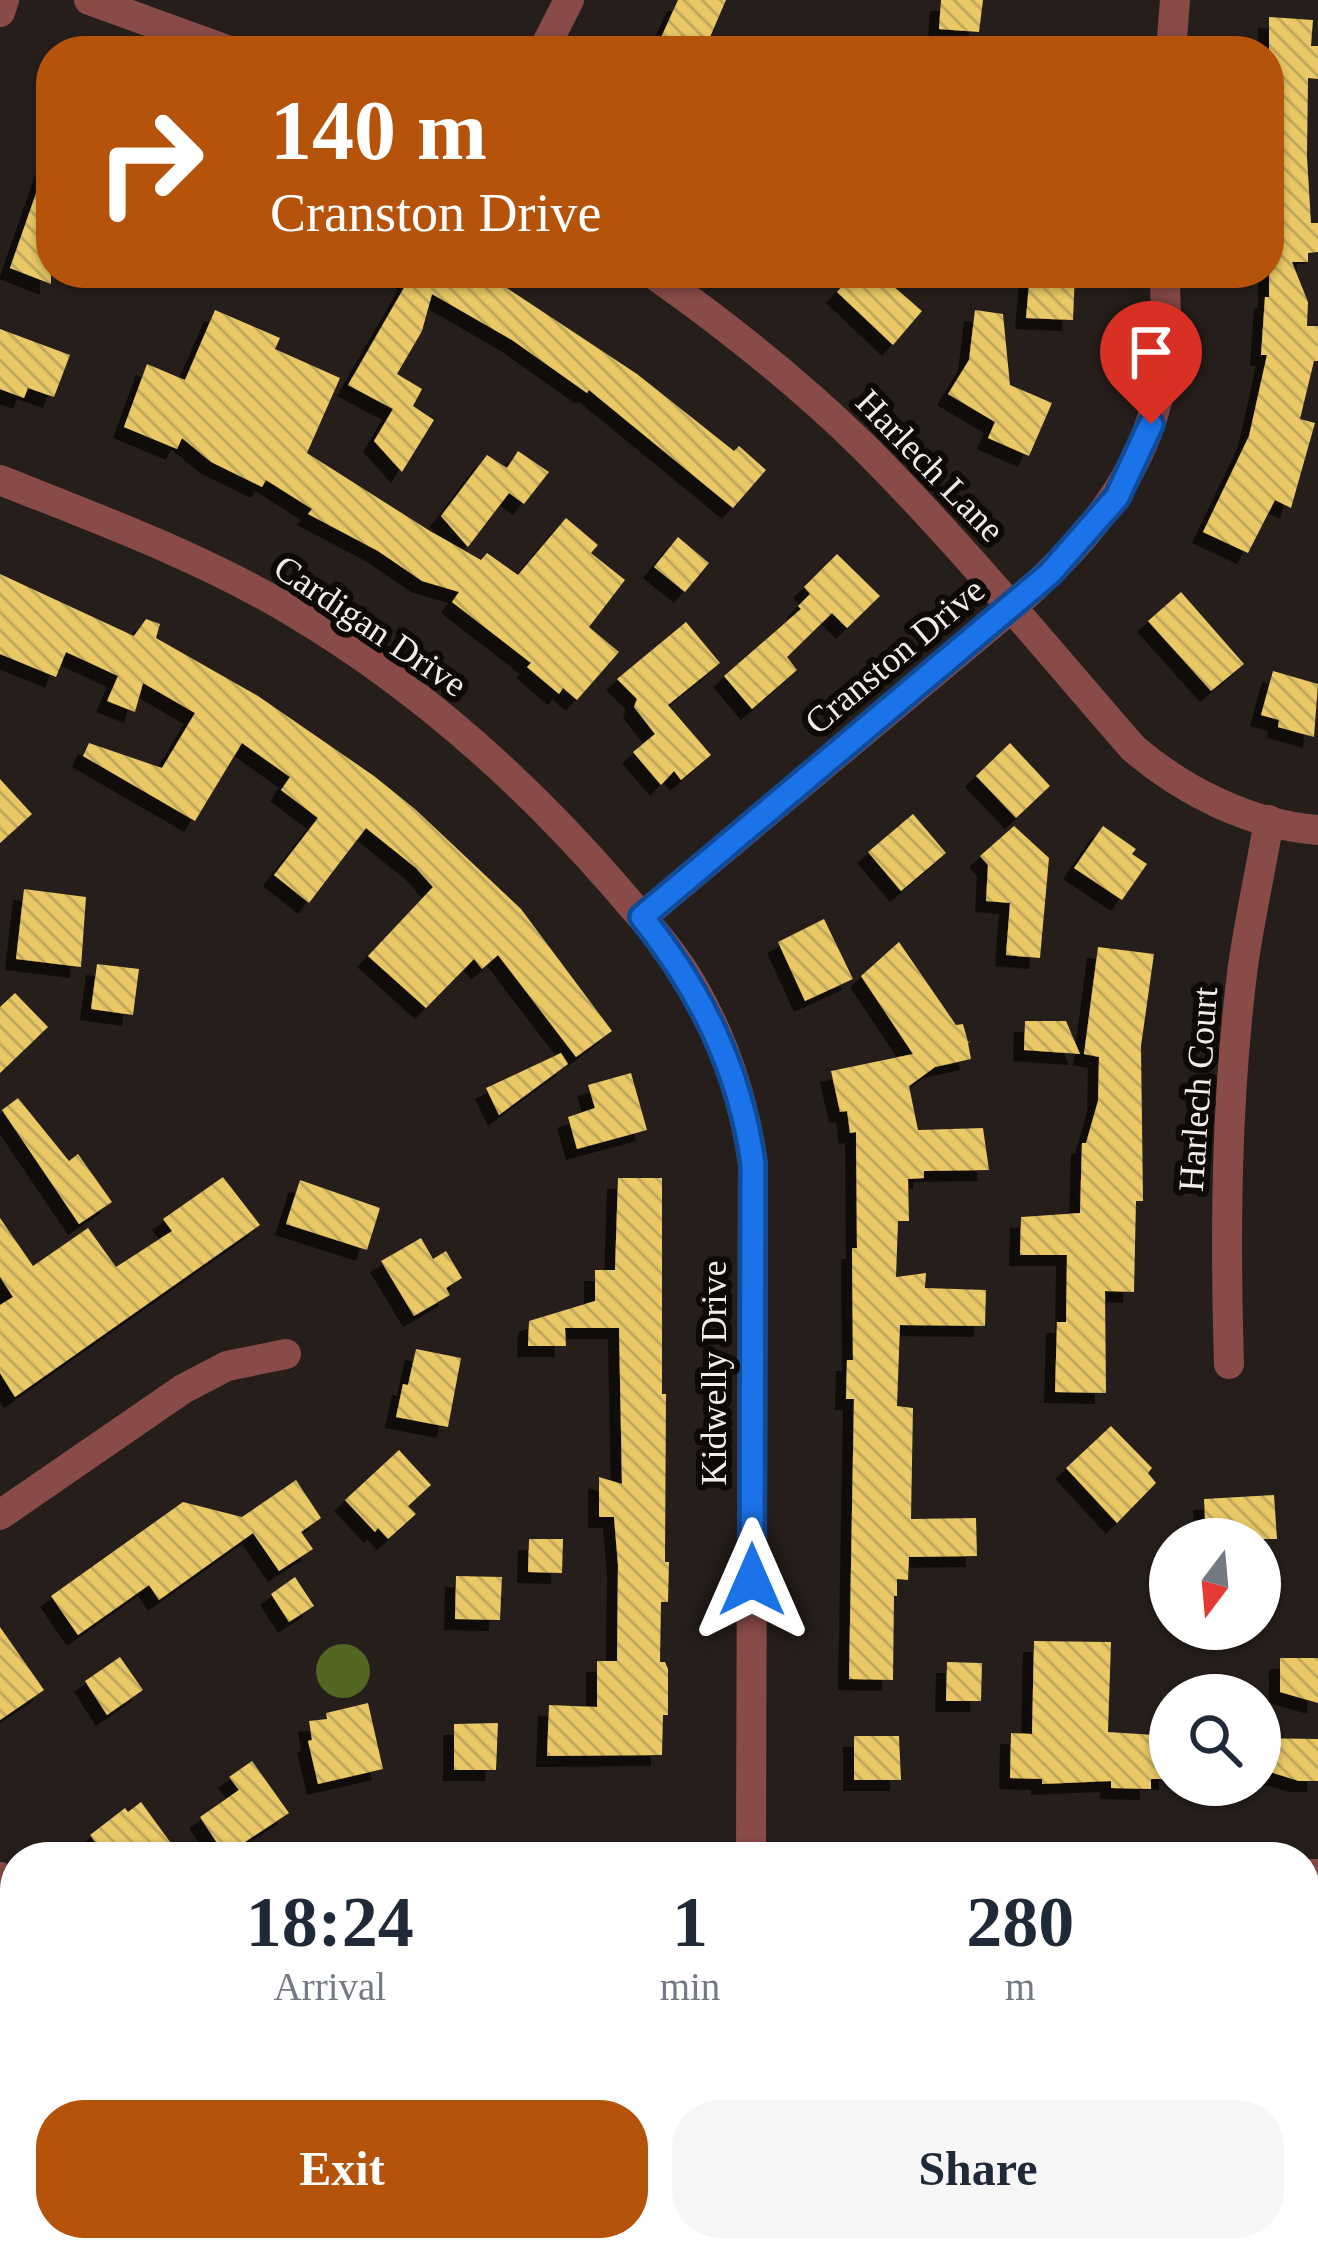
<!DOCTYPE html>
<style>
body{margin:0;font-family:"Times New Roman",serif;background:#f6f6f7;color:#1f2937;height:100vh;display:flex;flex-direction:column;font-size:45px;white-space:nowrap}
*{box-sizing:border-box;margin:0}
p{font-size:39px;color:#747a83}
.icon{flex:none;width:66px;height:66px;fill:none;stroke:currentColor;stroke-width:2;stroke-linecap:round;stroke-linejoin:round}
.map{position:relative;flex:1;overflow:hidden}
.sheet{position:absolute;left:0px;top:1842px;width:1320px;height:420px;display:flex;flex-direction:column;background:#fff;border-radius:48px 48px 0 0;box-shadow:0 3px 9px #0004}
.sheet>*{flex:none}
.guide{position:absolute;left:36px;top:36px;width:1248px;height:252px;border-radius:48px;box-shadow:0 3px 9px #0004;background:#b45309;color:#fff;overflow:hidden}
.needle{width:78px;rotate:196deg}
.fabs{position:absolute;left:1149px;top:1518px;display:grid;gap:24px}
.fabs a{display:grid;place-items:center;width:132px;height:132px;border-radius:50%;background:#fff;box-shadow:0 3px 9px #0004;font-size:60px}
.pin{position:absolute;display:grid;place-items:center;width:102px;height:102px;color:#fff;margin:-123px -51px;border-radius:50% 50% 50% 0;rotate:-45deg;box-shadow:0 0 12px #0007}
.pin .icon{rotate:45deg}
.me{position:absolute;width:132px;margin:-66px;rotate:0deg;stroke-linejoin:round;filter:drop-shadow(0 0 9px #0008)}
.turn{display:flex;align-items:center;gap:42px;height:252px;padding:0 36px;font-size:54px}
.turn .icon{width:156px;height:156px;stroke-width:2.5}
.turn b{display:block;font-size:84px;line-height:102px}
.eta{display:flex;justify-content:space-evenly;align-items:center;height:204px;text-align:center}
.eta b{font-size:72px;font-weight:700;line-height:84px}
.action{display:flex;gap:24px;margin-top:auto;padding:24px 36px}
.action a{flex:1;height:138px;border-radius:48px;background:#b45309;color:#fff;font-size:48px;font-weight:700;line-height:138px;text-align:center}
.action a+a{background:#f6f6f7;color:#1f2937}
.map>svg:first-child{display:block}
.water{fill:#516722}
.building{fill:url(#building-back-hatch);filter:url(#shadow)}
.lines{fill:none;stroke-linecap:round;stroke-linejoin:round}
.minor{stroke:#884b48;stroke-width:30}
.route-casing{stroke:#114b97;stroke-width:30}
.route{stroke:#1a73e8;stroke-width:21}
.labels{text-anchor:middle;stroke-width:12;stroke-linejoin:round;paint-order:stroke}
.street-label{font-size:36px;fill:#f2edea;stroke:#0c0907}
</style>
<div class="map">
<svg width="1318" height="2262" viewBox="0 0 1318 2262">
<defs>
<pattern id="building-back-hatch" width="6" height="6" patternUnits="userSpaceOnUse" patternTransform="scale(3)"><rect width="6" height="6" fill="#e9c865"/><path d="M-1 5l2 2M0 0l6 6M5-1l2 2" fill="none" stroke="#c1a85d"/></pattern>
<filter id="shadow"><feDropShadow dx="-11" dy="11" stdDeviation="0" flood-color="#0009"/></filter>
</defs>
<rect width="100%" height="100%" fill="#251e1a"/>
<!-- water -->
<circle class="water" cx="343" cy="1671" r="27"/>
<!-- building -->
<g class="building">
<path d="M678,0H726L704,51H655Z"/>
<path d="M941,0H983L979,32L939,29Z"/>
<path d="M1269,17L1313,20L1311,46H1318V79L1308,78L1307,157L1311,223H1318V252L1308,253V262H1292L1308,302L1307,326H1318V361H1314L1300,419L1315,423L1291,508L1275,500L1248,553L1203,532L1249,436L1267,355H1261L1265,297H1269Z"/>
<path d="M48,159L51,160V284L10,268Z"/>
<path d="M398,273H484L637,374L734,451L739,446L766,470L733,508L589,390L587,393L512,340L432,294L422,331L397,374L422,389L413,406L434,420L402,472L374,441L393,409L348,385L409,279Z"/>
<path d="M854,273H878L922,311L893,345L837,292Z"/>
<path d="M1030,273H1075L1073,320L1026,318Z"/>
<path d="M215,310L280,338L275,349L340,378L307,453L430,531L481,560L487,553L518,575L566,518L598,545L591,553L625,580L589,627L619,652L577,700L563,688L559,694L527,667L531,663L452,602L459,592L422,581L378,551L308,514L312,509L266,480L262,487L211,462L182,438L177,449L124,427L147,364L185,380Z"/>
<path d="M975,310L1003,314L1010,385L1052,403L1029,456L988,438L995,422L948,394L969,360Z"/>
<path d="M0,329L70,355L54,397L28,388L24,398L0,389Z"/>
<path d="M518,451L549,472L524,504L509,493L468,547L441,516L487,455L507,468Z"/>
<path d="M678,537L709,563L685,592L654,567Z"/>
<path d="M837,554L880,596L847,628L832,613L787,657L797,670L752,709L724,676L801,609L798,606L810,594L804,587Z"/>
<path d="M0,574L134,636L146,619L160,624L156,638L258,696L374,776L415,809L521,909L612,1031L576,1057L498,955L482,969L474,959L426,1008L368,956L433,887L416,868L366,828L309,903L274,875L318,818L281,790L290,777L242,743L195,821L83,756L89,743L162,768L195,713L143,683L135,712L107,701L118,676L66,652L56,677L0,654Z"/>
<path d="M1181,592L1244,664L1211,691L1148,621Z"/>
<path d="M686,622L720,663L668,705L711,755L681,780L674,771L661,785L633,752L655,734L634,707L637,699L617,679Z"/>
<path d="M1273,671L1318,684L1314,737L1278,727L1279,720L1261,715Z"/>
<path d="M1010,743L1050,786L1016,818L976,776Z"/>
<path d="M0,779L32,814L0,843Z"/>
<path d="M913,814L946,853L901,891L868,852Z"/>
<path d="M1014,826L1049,858L1040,958L1006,955L1010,903L986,901L988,865L980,856Z"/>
<path d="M1103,826L1136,849L1132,854L1147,864L1122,900L1074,868Z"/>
<path d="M24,889L86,897L81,967L16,959Z"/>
<path d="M824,919L853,979L805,1001L778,942Z"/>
<path d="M899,942L956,1025L963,1024L968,1042L971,1041L968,1043L971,1059L935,1067L909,1086L918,1130L983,1128L989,1170L924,1171V1178L908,1179L909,1221H898L896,1277L926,1273L925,1288L986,1290L985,1326L900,1325L897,1406L913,1408L911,1519L976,1518L977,1556L909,1557L908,1580L897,1579V1596H894L893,1680L849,1679L854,1399H846L847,1360H853L852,1248H857L856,1132L850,1133L847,1111L840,1112L831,1071L913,1054L861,976Z"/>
<path d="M1098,947L1154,954L1141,1046L1143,1201H1136L1134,1292L1105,1291L1106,1393L1055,1392L1057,1322H1066L1067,1255H1020L1021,1217L1080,1213L1082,1143H1086L1098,1101L1099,1057L1084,1054Z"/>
<path d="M97,964L139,969L133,1015L91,1009Z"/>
<path d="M15,993L48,1027L0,1073V1007Z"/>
<path d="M1025,1021H1066L1080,1054L1024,1050Z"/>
<path d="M561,1053L568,1064L499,1115L486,1088Z"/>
<path d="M631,1073L647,1130L577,1149L568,1117L595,1108L588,1085Z"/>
<path d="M18,1098L69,1161L78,1154L112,1202L79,1224L2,1110Z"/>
<path d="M223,1177L260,1225L15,1397L0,1373V1305L13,1297L0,1277V1218L33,1266L88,1228L116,1267L172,1231L163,1219Z"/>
<path d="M618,1178H662V1394H666L665,1562H669L668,1602H661L660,1662H665L668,1669V1715H663L662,1755L547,1756L549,1705L597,1707V1661H617L618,1565L614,1517H599V1477L622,1484L619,1328H565L566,1346H528L529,1321L595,1301V1270H615Z"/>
<path d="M300,1180L380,1208L367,1250L286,1224Z"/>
<path d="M421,1238L433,1259L446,1251L462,1278L446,1288L450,1295L414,1316L381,1261Z"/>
<path d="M416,1349L461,1358L448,1427L396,1417L403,1384L408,1385Z"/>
<path d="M1111,1426L1152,1468L1148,1473L1156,1483L1117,1523L1066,1468Z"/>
<path d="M399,1450L431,1485L408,1506L416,1514L388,1539L378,1528L375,1532L345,1500Z"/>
<path d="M296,1480L321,1518L301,1532L313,1549L279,1571L253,1533L159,1600L149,1585L78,1635L51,1596L183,1502L242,1517Z"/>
<path d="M1274,1495L1277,1539H1206L1204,1499Z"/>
<path d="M529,1539H563L562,1573L528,1572Z"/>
<path d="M456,1576L502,1577L500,1620L455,1619Z"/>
<path d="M295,1577L314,1606L289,1622L271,1594Z"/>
<path d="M0,1627L44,1690L0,1720Z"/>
<path d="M1034,1641L1111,1642L1108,1732L1170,1736V1779H1151V1789L1111,1788V1781L1042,1784V1779L1010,1778L1011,1733L1032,1734Z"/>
<path d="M120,1657L143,1690L107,1715L85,1681Z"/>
<path d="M1280,1658H1318V1703L1280,1692Z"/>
<path d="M947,1662L982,1663L981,1701H946Z"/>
<path d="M368,1703L383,1769L318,1784L308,1741L312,1740L309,1721L327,1719L326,1713Z"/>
<path d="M498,1723L496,1770H454V1724Z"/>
<path d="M854,1736H899L901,1780H854Z"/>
<path d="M1260,1738L1318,1739V1781H1299L1260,1769Z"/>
<path d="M252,1761L289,1813L225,1855L200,1817L239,1790L229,1777Z"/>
<path d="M141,1802L181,1857H106L90,1835L125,1808L128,1812Z"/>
</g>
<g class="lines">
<!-- minor -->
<g class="minor">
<path d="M89,0L230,51"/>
<path d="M0,12L4,0"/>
<path d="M543,51L569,0"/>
<path d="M1171,51L1175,0"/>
<path d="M652,273C727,326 799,383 864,447C959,542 1045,647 1133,748C1183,791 1250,825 1318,830"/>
<path d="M0,480C98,519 199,556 290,610C412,682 521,778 614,885C641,917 671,948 692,985C724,1040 744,1101 753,1164L751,1857"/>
<path d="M642,917L1011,608C1087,542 1151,469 1164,365C1168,335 1165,303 1165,273"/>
<path d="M1229,1364C1225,1232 1226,1098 1243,966C1250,917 1261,869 1269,820"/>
<path d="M0,1515L183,1389L227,1366L286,1354"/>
<path d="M1305,1874H1318"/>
<path d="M0,1877L15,1899"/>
<path d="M0,2118L15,2107"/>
<path d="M254,2247L265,2262"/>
</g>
</g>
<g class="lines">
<defs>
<path id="route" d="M752,1580L753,1164C740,1070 701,991 642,917L1050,573L1117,497L1151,424"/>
</defs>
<!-- route casing -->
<use href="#route" class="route-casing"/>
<!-- route -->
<use href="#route" class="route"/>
</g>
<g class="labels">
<!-- street labels -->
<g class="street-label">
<text transform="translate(931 465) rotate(46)" y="13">Harlech Lane</text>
<text transform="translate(371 625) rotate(34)" y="13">Cardigan Drive</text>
<text transform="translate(894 655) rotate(-40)" y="13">Cranston Drive</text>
<text transform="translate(1197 1089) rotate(-86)" y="13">Harlech Court</text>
<text transform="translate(713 1373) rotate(-90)" y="13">Kidwelly Drive</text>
</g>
</g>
</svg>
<div class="fabs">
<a><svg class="needle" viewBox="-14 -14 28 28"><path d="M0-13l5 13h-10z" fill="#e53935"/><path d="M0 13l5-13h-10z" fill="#747a83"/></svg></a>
<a><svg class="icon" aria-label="search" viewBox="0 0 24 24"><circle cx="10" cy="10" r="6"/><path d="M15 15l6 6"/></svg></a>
</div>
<div class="pin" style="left:1151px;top:424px;background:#d93025"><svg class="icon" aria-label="arrive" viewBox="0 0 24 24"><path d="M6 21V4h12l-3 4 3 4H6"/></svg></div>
<svg class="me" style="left:752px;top:1580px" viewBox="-20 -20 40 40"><path d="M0-17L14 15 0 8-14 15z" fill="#1a73e8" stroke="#fff" stroke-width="4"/></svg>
<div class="guide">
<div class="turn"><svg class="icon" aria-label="right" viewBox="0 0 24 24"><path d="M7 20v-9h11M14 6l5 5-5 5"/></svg><div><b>140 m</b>Cranston Drive</div></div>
</div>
<section class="sheet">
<div class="eta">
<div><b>18:24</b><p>Arrival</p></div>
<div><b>1</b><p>min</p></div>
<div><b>280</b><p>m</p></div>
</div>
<div class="action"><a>Exit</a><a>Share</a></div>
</section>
</div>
